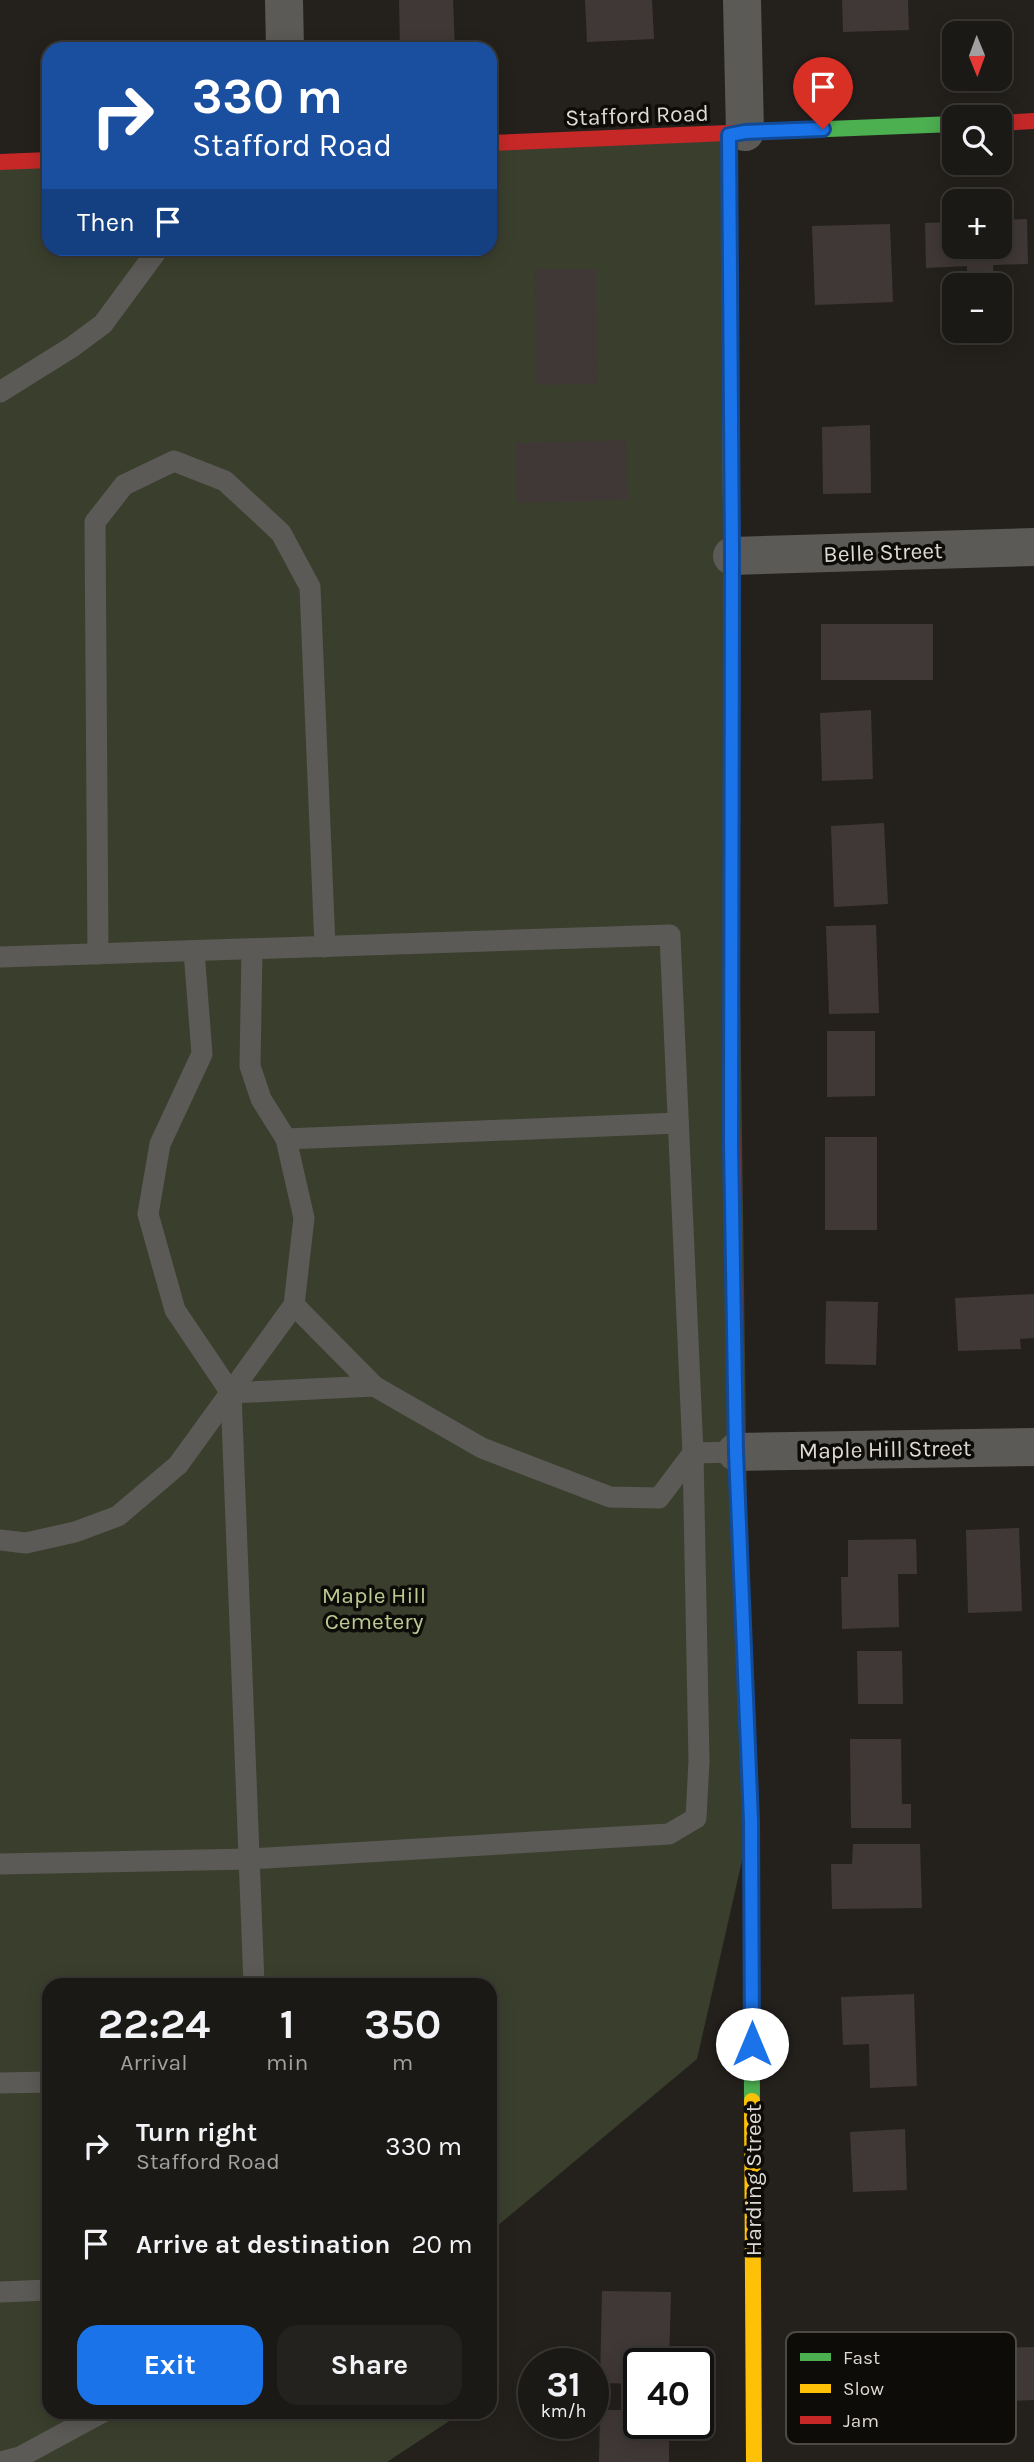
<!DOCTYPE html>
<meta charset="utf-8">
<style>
body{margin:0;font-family:Karla,sans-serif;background:#24221f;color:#f1f3f6;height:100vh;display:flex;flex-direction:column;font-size:26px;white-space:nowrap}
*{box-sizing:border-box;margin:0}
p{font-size:23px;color:#a0a0a1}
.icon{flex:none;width:38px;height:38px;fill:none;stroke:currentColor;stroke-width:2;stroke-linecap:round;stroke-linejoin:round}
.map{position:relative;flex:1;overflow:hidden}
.panel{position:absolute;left:42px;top:1978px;width:455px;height:441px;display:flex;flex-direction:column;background:#1b1916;border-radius:21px;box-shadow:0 4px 18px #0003,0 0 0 2px #393835}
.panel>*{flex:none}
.top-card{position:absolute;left:42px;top:42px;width:455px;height:214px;border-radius:21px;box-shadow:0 4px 18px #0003,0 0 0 2px #393835;background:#1a4fa0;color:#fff;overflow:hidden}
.needle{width:46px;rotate:179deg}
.controls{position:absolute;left:942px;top:21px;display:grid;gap:14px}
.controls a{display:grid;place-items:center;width:70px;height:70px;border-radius:14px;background:#1b1916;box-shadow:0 4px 18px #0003,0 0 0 2px #393835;font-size:35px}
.speed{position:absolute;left:518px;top:2348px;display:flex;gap:14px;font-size:35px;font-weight:700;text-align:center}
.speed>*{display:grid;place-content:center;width:91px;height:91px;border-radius:50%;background:#1b1916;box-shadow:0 4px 18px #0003,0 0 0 2px #393835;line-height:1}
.speed small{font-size:18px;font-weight:400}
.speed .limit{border:4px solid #111;border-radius:10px;background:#fff;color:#111}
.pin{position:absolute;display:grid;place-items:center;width:60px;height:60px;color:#fff;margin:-72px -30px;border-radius:50% 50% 50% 0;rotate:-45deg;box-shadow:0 0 7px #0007}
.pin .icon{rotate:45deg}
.me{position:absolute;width:77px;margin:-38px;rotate:0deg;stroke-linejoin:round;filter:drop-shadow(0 0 5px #0008)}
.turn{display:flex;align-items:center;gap:24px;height:147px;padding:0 35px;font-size:32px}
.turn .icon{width:91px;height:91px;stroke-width:2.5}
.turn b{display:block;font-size:49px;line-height:60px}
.then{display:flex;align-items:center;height:66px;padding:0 35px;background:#0003;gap:14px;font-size:26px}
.eta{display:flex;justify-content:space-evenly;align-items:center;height:119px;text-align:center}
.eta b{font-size:42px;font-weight:700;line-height:49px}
.button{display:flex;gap:14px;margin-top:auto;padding:14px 35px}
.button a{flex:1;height:80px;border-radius:21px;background:#1a73e8;color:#fff;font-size:28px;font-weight:700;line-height:80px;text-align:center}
.button a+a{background:#24221f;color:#f1f3f6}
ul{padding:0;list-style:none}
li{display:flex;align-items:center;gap:21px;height:98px;padding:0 35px}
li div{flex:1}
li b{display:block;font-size:26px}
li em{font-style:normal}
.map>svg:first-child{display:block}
.green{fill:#3a3f2d}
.building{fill:#403836}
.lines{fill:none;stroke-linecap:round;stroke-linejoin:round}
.lane{stroke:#5c5a56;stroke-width:21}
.street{stroke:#5c5a56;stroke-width:38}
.fast{stroke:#4caf50;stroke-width:16}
.slow{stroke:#ffc107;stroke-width:16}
.jam{stroke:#c62828;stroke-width:16}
.route-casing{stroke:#114b97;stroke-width:18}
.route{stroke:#1a73e8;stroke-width:12}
.labels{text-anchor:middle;stroke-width:7;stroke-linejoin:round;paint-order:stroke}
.street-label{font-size:23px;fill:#ddd9d4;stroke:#0e0c08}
.park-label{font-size:23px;fill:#baca91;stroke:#0e0c08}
.key{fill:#0e0c08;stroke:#4c4a45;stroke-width:2}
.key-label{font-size:19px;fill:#ddd9d4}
</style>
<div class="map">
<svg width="1034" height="2462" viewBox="0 0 1034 2462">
<rect width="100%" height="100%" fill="#24211d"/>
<!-- green -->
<path class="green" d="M729,135L751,1821L697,2059L490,2232V1984H49V2412H457V2416L387,2462H0V162L49,160V248H490V144Z"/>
<!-- building -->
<g class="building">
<path d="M399,0H453L455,49H400Z"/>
<path d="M585,0H652L654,39L587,42Z"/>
<path d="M842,0H908L909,30L843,32Z"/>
<path d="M1027,219L1028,264L993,265L994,282L967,283V266L926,268L925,223L954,222V247H999V220Z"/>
<path d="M890,224L893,302L815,305L812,226Z"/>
<path d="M535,269H596L597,384L536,385Z"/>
<path d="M870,425L871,493L823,494L822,427Z"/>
<path d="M626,440L627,500L517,503L516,443Z"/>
<rect x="821" y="624" width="112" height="56"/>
<path d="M871,710L873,779L822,781L820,713Z"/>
<path d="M884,823L888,904L834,907L831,826Z"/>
<path d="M876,925L879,1013L829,1014L826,926Z"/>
<path d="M827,1031H875V1096L827,1097Z"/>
<rect x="825" y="1137" width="52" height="93"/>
<path d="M1034,1294V1338L1020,1339L1021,1349L958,1351L955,1298Z"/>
<path d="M826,1301L878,1302L876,1365L825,1364Z"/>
<path d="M1019,1528L1022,1611L968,1613L966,1530Z"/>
<path d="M916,1539L917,1574H898L899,1627L842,1629L841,1577H848V1540Z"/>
<path d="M857,1651H902L903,1704H858Z"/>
<path d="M850,1739H901L902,1804H911V1828H851Z"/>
<path d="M853,1844H920L922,1908L832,1909L831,1864H852Z"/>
<path d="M914,1994L917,2086L870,2088L869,2044L843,2045L841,1997Z"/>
<path d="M905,2129L907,2190L853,2192L850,2132Z"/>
<path d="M602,2291L671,2292L669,2364H639V2384L600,2383Z"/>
<path d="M921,2332L925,2403L871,2406L868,2335Z"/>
<path d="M1034,2347V2400L949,2404L947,2350Z"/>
<path d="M600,2410H639V2424H669V2462H599Z"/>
</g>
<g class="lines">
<!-- lane -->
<g class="lane">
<path d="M0,392L72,347L103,324L159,248"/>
<path d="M252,949L250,1066L261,1099L286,1139"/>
<path d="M194,951L202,1054L160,1144L148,1214L175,1310L231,1393"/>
<path d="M98,954L95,522L124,485L174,461L225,481L281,533L310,587L325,947"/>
<path d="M0,957L670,935L693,1453L699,1761L696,1818L669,1834L250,1859L0,1864"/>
<path d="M294,1305L374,1386"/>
<path d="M0,1540L26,1543L75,1532L118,1516L178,1465L294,1305L304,1218L286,1139L678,1123"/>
<path d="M254,1984L231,1393L374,1386L482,1448L610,1497L659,1498L693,1453L736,1452"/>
<path d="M0,2083L49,2082"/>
<path d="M0,2292L49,2290"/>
<path d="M0,2462L20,2457L103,2412"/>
</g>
<!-- street -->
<g class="street">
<path d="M284,0L285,49"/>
<path d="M742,0L745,132"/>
<path d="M732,556L1034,547"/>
<path d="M736,1452L1034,1447"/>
</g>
<!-- fast -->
<g class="fast">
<path d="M778,131L954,124"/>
<path d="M731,1052L732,692"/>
<path d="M737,1481L751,1821L752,2101"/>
</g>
<!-- slow -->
<g class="slow">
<path d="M729,135L732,692"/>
<path d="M752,2101L754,2462"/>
</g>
<!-- jam -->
<g class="jam">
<path d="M999,123L1034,121"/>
<path d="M490,143L778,131"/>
<path d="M0,162L49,160"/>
<path d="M731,1052L737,1481"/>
</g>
</g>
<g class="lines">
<defs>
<path id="route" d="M752,2044L751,1821L736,1452L731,1144L732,556L729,135L745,132L823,129"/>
</defs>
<!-- route casing -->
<use href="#route" class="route-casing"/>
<!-- route -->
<use href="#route" class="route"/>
</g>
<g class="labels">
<!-- street labels -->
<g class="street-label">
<text transform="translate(637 115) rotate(-2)" y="8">Stafford Road</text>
<text transform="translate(883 552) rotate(-2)" y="8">Belle Street</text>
<text transform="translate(885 1449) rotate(-1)" y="8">Maple Hill Street</text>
<text transform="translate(753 2180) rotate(-90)" y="8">Harding Street</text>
</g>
<!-- park labels -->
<g class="park-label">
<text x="374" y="1603">Maple Hill<tspan x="374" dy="26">Cemetery</tspan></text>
</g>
</g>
<!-- legend -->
<rect x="786" y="2332" width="230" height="112" rx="10" class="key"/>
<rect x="800" y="2353" width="31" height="8" fill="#4caf50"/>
<rect x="800" y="2384" width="31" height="9" fill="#ffc107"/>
<rect x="800" y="2416" width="31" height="8" fill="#c62828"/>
<g class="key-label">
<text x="843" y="2364">Fast</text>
<text x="843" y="2395">Slow</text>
<text x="843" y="2427">Jam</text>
</g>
</svg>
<div class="controls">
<a><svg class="needle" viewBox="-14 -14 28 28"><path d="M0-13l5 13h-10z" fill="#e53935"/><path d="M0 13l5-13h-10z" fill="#a0a0a1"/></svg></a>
<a><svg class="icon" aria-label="search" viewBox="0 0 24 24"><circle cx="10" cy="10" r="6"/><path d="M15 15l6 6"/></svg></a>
<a>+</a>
<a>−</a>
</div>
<div class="speed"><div>31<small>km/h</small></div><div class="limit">40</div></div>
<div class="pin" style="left:823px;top:129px;background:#d93025"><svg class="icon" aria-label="arrive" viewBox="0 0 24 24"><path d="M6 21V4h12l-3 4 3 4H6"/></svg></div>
<svg class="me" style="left:752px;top:2044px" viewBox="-20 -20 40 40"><circle r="19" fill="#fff"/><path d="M0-13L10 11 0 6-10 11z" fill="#1a73e8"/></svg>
<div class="top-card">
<div class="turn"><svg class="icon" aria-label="right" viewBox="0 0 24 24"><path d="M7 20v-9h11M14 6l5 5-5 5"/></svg><div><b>330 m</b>Stafford Road</div></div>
<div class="then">Then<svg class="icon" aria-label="arrive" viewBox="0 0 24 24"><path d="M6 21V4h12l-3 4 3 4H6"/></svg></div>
</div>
<section class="panel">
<div class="eta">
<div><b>22:24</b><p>Arrival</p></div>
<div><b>1</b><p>min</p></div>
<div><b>350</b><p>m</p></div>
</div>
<ul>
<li><svg class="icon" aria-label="right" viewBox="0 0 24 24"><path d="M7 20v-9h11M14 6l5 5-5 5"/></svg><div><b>Turn right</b><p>Stafford Road</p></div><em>330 m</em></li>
<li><svg class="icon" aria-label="arrive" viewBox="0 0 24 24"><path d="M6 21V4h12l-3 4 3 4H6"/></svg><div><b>Arrive at destination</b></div><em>20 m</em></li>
</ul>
<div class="button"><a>Exit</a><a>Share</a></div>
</section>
</div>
